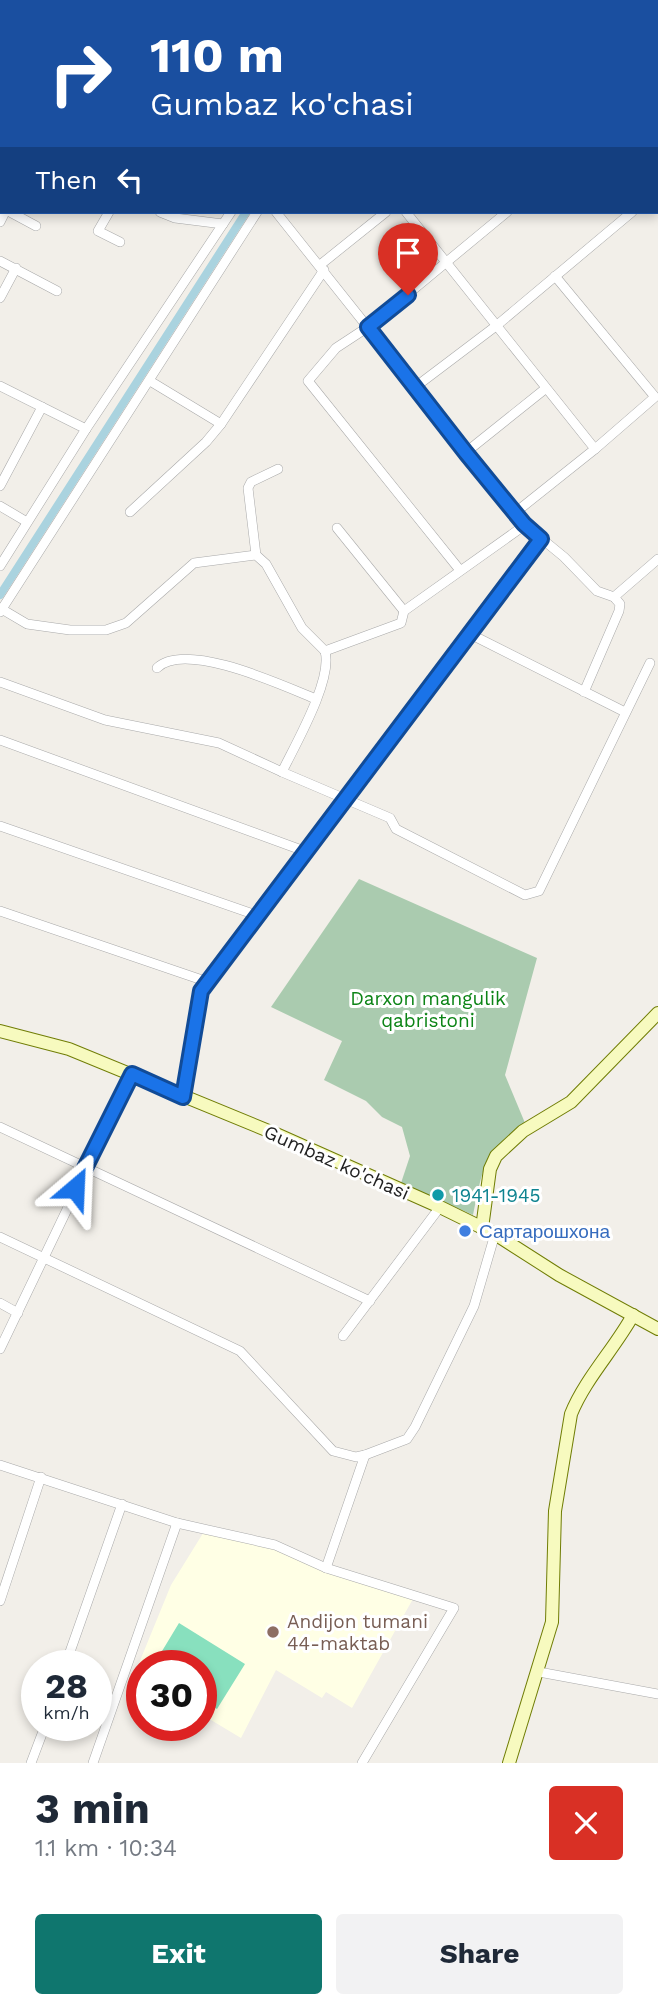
<!DOCTYPE html>
<meta charset="utf-8">
<style>
body{margin:0;font-family:"Work Sans",sans-serif;background:#f2f2f3;color:#1f2937;height:100vh;display:flex;flex-direction:column;font-size:26px;white-space:nowrap}
*{box-sizing:border-box;margin:0}
p{font-size:23px;color:#747a83}
.icon{flex:none;width:38px;height:38px;fill:none;stroke:currentColor;stroke-width:2;stroke-linecap:round;stroke-linejoin:round}
.map{position:relative;height:1763px;overflow:hidden}
.drawer{display:flex;flex-direction:column;background:#fff;flex:1}
.drawer>*{flex:none}
.guide{position:absolute;left:0px;top:0px;width:658px;height:214px;box-shadow:0 4px 10px #0003;background:#1a4fa0;color:#fff;overflow:hidden}
.speed{position:absolute;left:21px;top:1650px;display:flex;gap:14px;font-size:35px;font-weight:700;text-align:center}
.speed>*{display:grid;place-content:center;width:91px;height:91px;border-radius:50%;background:#fff;box-shadow:0 4px 10px #0003;line-height:1}
.speed small{font-size:18px;font-weight:400}
.speed .limit{border:10px solid #d22;background:#fff;color:#111}
.pin{position:absolute;display:grid;place-items:center;width:60px;height:60px;color:#fff;margin:-72px -30px;border-radius:50% 50% 50% 0;rotate:-45deg;box-shadow:0 0 7px #0007}
.pin .icon{rotate:45deg}
.me{position:absolute;width:77px;margin:-38px;rotate:26deg;stroke-linejoin:round;filter:drop-shadow(0 0 5px #0008)}
.turn{display:flex;align-items:center;gap:24px;height:147px;padding:0 35px;font-size:32px}
.turn .icon{width:91px;height:91px;stroke-width:2.5}
.turn b{display:block;font-size:49px;line-height:60px}
.then{display:flex;align-items:center;height:66px;padding:0 35px;background:#0003;gap:14px;font-size:26px}
.round{display:grid;place-items:center;flex:none;width:74px;height:74px;border-radius:7px;background:#f2f2f3}
.overview{display:flex;align-items:center;justify-content:space-between;height:119px;padding:0 35px}
h1{font-size:42px;font-weight:700;line-height:52px}
.primary-button{display:flex;gap:14px;margin-top:auto;padding:14px 35px}
.primary-button a{flex:1;height:80px;border-radius:7px;background:#0f766e;color:#fff;font-size:28px;font-weight:700;line-height:80px;text-align:center}
.primary-button a+a{background:#f2f2f3;color:#1f2937}
.map>svg:first-child{display:block}
.education{fill:#ffffe5}
.cemetery{fill:#aacbaf}
.pitch{fill:#88e0be}
.lines{fill:none;stroke-linecap:round;stroke-linejoin:round}
.canal{stroke:#aad3df;stroke-width:8}
.street-casing{stroke:#a9a9a9;stroke-width:10}
.secondary-casing{stroke:#707d05;stroke-width:14}
.street{stroke:#fff;stroke-width:9}
.secondary{stroke:#f7fabf;stroke-width:12}
.route-casing{stroke:#114b97;stroke-width:18}
.route{stroke:#1a73e8;stroke-width:12}
.culture-dot{fill:#0f9aa8;stroke:#fff;stroke-width:2.5}
.shop-dot{fill:#3f7fe0;stroke:#fff;stroke-width:2.5}
.education-dot{fill:#8d6e63;stroke:#fff;stroke-width:2.5}
.labels{text-anchor:middle;stroke-width:6;stroke-linejoin:round;paint-order:stroke}
.park-label{font-size:19px;fill:#0c8416;stroke:#fff}
.street-label{font-size:19px;fill:#222;stroke:#fff}
.culture-label{font-size:19px;fill:#0d838f;stroke:#fff;text-anchor:start}
.shop-label{font-size:19px;fill:#366cbe;stroke:#fff;text-anchor:start}
.education-label{font-size:19px;fill:#785e54;stroke:#fff;text-anchor:start}
</style>
<div class="map">
<svg width="658" height="1763" viewBox="0 0 658 1763">
<rect width="100%" height="100%" fill="#f2efe9"/>
<!-- education -->
<path class="education" d="M205,1530L274,1546L414,1597L352,1708L326,1692L322,1698L276,1670L241,1738L201,1714V1666H142V1677L135,1673L171,1585Z"/>
<!-- cemetery -->
<g class="cemetery">
<path d="M169,0H353L172,2Z"/>
<path d="M359,879L537,958L505,1075L525,1123C482,1156 484,1164 473,1215L401,1183L410,1156L402,1127L382,1117L366,1101L324,1080L342,1041L271,1007Z"/>
</g>
<!-- pitch -->
<path class="pitch" d="M179,1623L245,1664L217,1709L201,1699V1666H153Z"/>
<g class="lines">
<!-- canal -->
<g class="canal">
<path d="M372,2L373,0"/>
<path d="M0,595L246,212"/>
</g>
<defs>
<g id="street">
<path d="M68,2L69,0"/>
<path d="M380,2V0"/>
<path d="M565,2L567,0"/>
<path d="M0,5L2,6"/>
<path d="M0,38L2,39"/>
<path d="M656,77L658,75"/>
<path d="M0,123L2,120"/>
<path d="M656,143L658,144"/>
<path d="M656,192L658,190"/>
<path d="M0,206L2,207"/>
<path d="M10,212L36,226"/>
<path d="M109,212L98,231L120,242"/>
<path d="M160,212L175,218L223,224"/>
<path d="M276,212L525,525L564,557L597,591L614,597L658,559"/>
<path d="M406,212L595,449L516,512"/>
<path d="M0,222L5,212"/>
<path d="M0,261L57,291"/>
<path d="M320,265L386,212"/>
<path d="M555,276L655,397L595,449"/>
<path d="M0,298L16,268"/>
<path d="M150,381L221,424"/>
<path d="M0,386L86,429L0,566"/>
<path d="M414,388L496,326L632,212"/>
<path d="M86,429L231,212"/>
<path d="M465,453L545,389"/>
<path d="M0,486L42,407"/>
<path d="M0,506L27,522"/>
<path d="M130,512L206,442L221,424L324,270"/>
<path d="M337,528L404,611"/>
<path d="M256,555L248,488L251,482L278,469"/>
<path d="M459,569L308,381L336,348L368,327L507,212"/>
<path d="M0,608L27,624L70,630H106L126,623L194,563L256,555L266,564L302,628L325,651"/>
<path d="M0,612L257,212"/>
<path d="M470,634L625,712"/>
<path d="M325,651C333,680 295,745 282,772L390,818L396,829L525,895L539,891L650,663"/>
<path d="M325,651L401,623L404,611L525,525"/>
<path d="M157,668C185,640 284,686 316,699"/>
<path d="M0,682L105,720L219,743L282,772"/>
<path d="M584,692L619,611L620,604L614,597"/>
<path d="M0,740L307,852"/>
<path d="M0,826L259,916"/>
<path d="M0,911L208,982"/>
<path d="M183,1097L201,991L541,539"/>
<path d="M0,1127L370,1301"/>
<path d="M0,1237L240,1351L333,1451L356,1457L365,1455L326,1568"/>
<path d="M0,1303L18,1313"/>
<path d="M343,1336L440,1207"/>
<path d="M0,1349L132,1074"/>
<path d="M365,1455L407,1439L415,1427L474,1306L495,1234"/>
<path d="M0,1465L177,1523L275,1545L326,1568L454,1608L362,1763"/>
<path d="M0,1601L41,1477"/>
<path d="M65,1666L122,1504"/>
<path d="M539,1672L658,1694"/>
<path d="M31,1763L45,1726"/>
<path d="M93,1763L177,1523"/>
</g>
<g id="secondary">
<path d="M0,1031L69,1049L276,1134L440,1207L495,1234L559,1275L658,1329"/>
<path d="M482,1228L490,1169L496,1156L523,1131L571,1102L658,1013"/>
<path d="M509,1763L552,1622L555,1511L571,1414C585,1379 615,1348 633,1315"/>
</g>
</defs>
<!-- street casing -->
<use href="#street" class="street-casing"/>
<!-- secondary casing -->
<use href="#secondary" class="secondary-casing"/>
<!-- street -->
<use href="#street" class="street"/>
<!-- secondary -->
<use href="#secondary" class="secondary"/>
</g>
<g class="lines">
<defs>
<path id="route" d="M75,1188L132,1074L183,1097L201,991L541,539L524,524L466,453L368,327L408,295"/>
</defs>
<!-- route casing -->
<use href="#route" class="route-casing"/>
<!-- route -->
<use href="#route" class="route"/>
</g>
<!-- markers -->
<circle class="culture-dot" cx="438" cy="1195" r="7"/>
<circle class="shop-dot" cx="465" cy="1231" r="7"/>
<circle class="education-dot" cx="273" cy="1632" r="7"/>
<g class="labels">
<!-- park labels -->
<g class="park-label">
<text x="428" y="1005">Darxon mangulik<tspan x="428" dy="22">qabristoni</tspan></text>
</g>
<!-- street labels -->
<g class="street-label">
<text transform="translate(337 1162) rotate(24)" y="7">Gumbaz ko'chasi</text>
</g>
<!-- culture labels -->
<g class="culture-label">
<text x="452" y="1202">1941-1945</text>
</g>
<!-- shop labels -->
<g class="shop-label">
<text x="479" y="1238">Сартарошхона</text>
</g>
<!-- education labels -->
<g class="education-label">
<text x="287" y="1628">Andijon tumani<tspan x="287" dy="22">44-maktab</tspan></text>
</g>
</g>
</svg>
<div class="speed"><div>28<small>km/h</small></div><div class="limit">30</div></div>
<div class="pin" style="left:408px;top:295px;background:#d93025"><svg class="icon" aria-label="arrive" viewBox="0 0 24 24"><path d="M6 21V4h12l-3 4 3 4H6"/></svg></div>
<svg class="me" style="left:75px;top:1188px" viewBox="-20 -20 40 40"><path d="M0-17L14 15 0 8-14 15z" fill="#1a73e8" stroke="#fff" stroke-width="4"/></svg>
<div class="guide">
<div class="turn"><svg class="icon" aria-label="right" viewBox="0 0 24 24"><path d="M7 20v-9h11M14 6l5 5-5 5"/></svg><div><b>110 m</b>Gumbaz ko'chasi</div></div>
<div class="then">Then<svg class="icon" aria-label="left" viewBox="0 0 24 24"><path d="M17 20v-9H6M10 6l-5 5 5 5"/></svg></div>
</div>
</div>
<section class="drawer">
<div class="overview"><div><h1>3 min</h1><p>1.1 km · 10:34</p></div><a class="round" style="background:#d93025;color:#fff"><svg class="icon" aria-label="close" viewBox="0 0 24 24"><path d="M6 6l12 12M18 6L6 18"/></svg></a></div>
<div class="primary-button"><a>Exit</a><a>Share</a></div>
</section>
